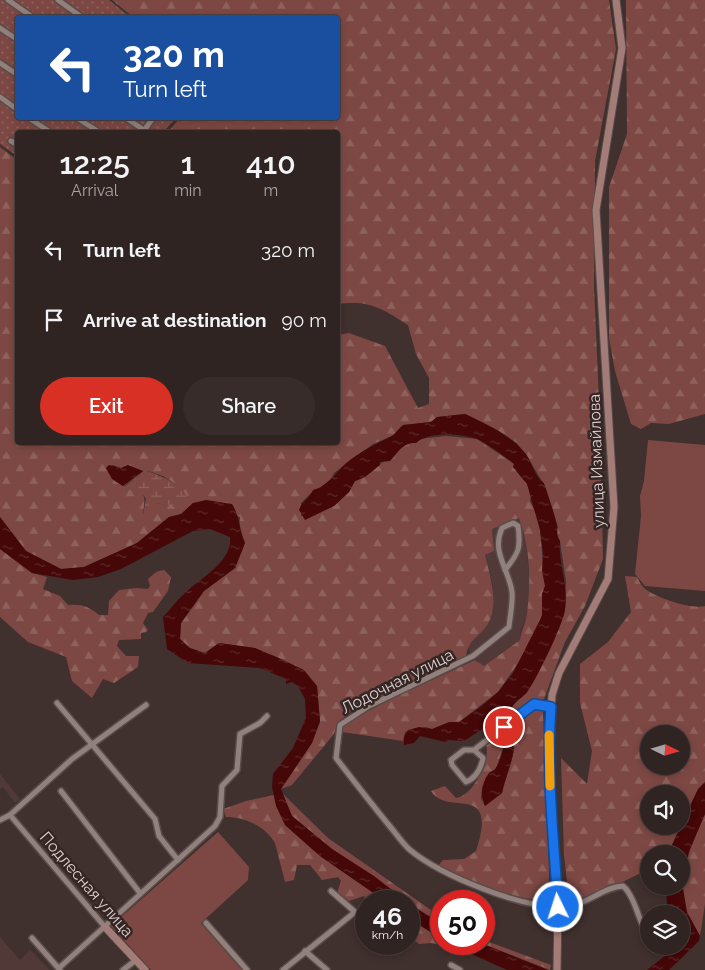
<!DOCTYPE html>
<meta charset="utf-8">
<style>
body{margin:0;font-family:Raleway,sans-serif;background:#382c2a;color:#f1f3f6;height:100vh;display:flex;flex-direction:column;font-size:19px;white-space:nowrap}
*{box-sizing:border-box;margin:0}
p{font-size:16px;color:#a8a4a5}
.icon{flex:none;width:28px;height:28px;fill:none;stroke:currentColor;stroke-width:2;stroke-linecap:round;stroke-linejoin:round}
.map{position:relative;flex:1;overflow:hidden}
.details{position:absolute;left:15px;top:130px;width:325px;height:315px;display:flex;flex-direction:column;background:#302422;border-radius:5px;box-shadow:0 2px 8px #0003,0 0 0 1px #4b4140}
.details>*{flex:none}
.banner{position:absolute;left:15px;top:15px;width:325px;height:105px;border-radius:5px;box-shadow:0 2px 8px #0003,0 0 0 1px #4b4140;background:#1a4fa0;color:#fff;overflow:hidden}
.needle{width:32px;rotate:95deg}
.buttons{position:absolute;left:640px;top:725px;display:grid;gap:10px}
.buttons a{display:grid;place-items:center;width:50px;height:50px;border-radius:50%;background:#302422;box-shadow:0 2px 8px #0003,0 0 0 1px #4b4140;font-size:25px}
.speed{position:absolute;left:355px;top:890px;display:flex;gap:10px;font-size:25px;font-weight:700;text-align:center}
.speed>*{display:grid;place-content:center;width:65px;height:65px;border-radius:50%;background:#302422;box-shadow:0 2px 8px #0003,0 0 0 1px #4b4140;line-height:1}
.speed small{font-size:12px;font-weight:400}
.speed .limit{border:8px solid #d22;background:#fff;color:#111}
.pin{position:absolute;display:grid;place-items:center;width:42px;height:42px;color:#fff;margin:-21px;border:2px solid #fff;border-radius:50%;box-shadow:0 1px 5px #0007}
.me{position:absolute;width:55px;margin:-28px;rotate:356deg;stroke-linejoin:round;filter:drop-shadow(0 0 4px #0008)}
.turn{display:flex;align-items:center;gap:18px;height:105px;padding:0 25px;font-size:22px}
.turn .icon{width:65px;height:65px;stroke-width:2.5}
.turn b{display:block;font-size:35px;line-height:42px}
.eta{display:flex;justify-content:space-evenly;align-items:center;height:85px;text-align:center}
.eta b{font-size:30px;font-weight:600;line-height:35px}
.button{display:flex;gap:10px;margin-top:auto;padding:10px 25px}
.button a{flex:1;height:58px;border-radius:30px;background:#d93025;color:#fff;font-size:20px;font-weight:600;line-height:58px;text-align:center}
.button a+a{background:#382c2a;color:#f1f3f6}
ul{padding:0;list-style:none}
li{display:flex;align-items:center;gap:15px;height:70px;padding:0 25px}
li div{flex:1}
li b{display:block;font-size:19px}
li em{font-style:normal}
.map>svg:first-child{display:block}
.built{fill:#503937}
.grass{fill:#7d4843}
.forest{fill:url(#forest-firs);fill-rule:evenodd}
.wetland{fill:url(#wetland-marsh)}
.park{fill:url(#park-dots)}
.water{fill:url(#water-ripples)}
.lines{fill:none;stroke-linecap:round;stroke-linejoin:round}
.street-casing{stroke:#584c4a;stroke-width:8}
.secondary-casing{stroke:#584c4a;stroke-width:9}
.street{stroke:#92807d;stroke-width:5}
.secondary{stroke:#a47c77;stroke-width:7}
.route-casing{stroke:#114b97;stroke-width:12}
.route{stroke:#1a73e8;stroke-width:9}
.slow{stroke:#f59e0b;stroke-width:9}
.labels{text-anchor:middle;stroke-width:5;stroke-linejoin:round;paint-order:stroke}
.street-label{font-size:16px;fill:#dad0cf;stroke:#352624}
</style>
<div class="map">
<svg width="705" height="970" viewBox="0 0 705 970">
<defs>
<pattern id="forest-firs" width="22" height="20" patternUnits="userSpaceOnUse" patternTransform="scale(1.25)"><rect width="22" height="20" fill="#7d4843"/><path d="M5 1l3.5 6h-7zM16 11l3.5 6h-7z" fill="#8f615d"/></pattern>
<pattern id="wetland-marsh" width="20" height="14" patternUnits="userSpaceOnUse" patternTransform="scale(1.25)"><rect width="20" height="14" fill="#7d4843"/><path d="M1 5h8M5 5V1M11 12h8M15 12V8" fill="none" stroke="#8f615d"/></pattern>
<pattern id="park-dots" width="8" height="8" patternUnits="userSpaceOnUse" patternTransform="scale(1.25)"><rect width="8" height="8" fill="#7d4843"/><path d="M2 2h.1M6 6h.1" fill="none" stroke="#8f615d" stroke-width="1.8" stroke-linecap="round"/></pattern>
<pattern id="water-ripples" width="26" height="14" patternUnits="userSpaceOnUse" patternTransform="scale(1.25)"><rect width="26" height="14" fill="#450707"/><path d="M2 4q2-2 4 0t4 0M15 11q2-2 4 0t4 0" fill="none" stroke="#5f2a2a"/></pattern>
</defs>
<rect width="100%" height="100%" fill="#40302e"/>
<!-- built -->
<g class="built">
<path d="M520,517L526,541L530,589L527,617L521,629L520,640L484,667L470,654L468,645L486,627L493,586L485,555L494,551L492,529Z"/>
<path d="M0,774L20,799L15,803L3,787L0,789Z"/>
<path d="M0,937L20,960L30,950L50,970H0Z"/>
</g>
<!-- grass -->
<g class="grass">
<path d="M648,440L705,445V591L645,586L635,574L641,516L640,496L644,481Z"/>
<path d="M218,832L249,867L248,880L201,923L242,970H151L111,926Z"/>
</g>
<!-- forest -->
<g class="forest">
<path d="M112,0H609L616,49L595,161L594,287L600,424L603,559L585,606L565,642L544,699L515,714L510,711C514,700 526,693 532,683L564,615L566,582L560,541L556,533L558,527L546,488L530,461L517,443L499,431L465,414L438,417L431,422L403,425L394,435L373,444L346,464L334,473L330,481L311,493L301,503V516L334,506L349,492L355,481C371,477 374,463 393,458C397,450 406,442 416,443L420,439L446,436L477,439L514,464L513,467L527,484L531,494L530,501L539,519L545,586L542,594V615L539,622L521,659L498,692L459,722L432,729L426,727L405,732L403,741L342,732V725L393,698L475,660L484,666L520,640C521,630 526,623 527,614C531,582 530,547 519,518L492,529L494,551L485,555C490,576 501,608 485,628C476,639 469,640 466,656L358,706L337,723L334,734L292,785L281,789L312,743L320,722L317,686L255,648L219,643L205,653L190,648L180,639L181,623L204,591L235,568L245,543L239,529L240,517L193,503L182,514L169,517L137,543L84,567L61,569L26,551L0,517V147L17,160L18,442H338V335L349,333L385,346L418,408L429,404V378L416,354L408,325C381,308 370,300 338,304V132H168L180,118H338V18L133,17ZM113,465L121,468L128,466L143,471L123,486L115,481L106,468ZM145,470L163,476L177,485L170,505L154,503L143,514C146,492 146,492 124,486Z"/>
<path d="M626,0H705V414L669,424L651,423L641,429L631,424L615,371L609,338V187L627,134Z"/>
<path d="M0,549L32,573L47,577L43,589L60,596L68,605C82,604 88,606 99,615H108L109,601L119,590L136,588L148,589L150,586L148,579L156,572L164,570L171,577L168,591L153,612L148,613L143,623L148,630L146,632L141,633V639L119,640L117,646L126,656H139L138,667L114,683L103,679L92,698L72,681L66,657L28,642L0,617Z"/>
<path d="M625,576L637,577C639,581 641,585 644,588C654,597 692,610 705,606V782L698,789L681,824V794H649V826H680L668,854H649V869L586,900L569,899L564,855L561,758L587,784L592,751L580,703V664L608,642L631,612ZM649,734H681V766H649Z"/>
<path d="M532,709L543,711L550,900C510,901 474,882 438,866L443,860L464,859L476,851C499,780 448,818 431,791L445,786L456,798C473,796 491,760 486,745ZM505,741L514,748C512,764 505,778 502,793L485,806L481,798L482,789L489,774L496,769Z"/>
<path d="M282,793L328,838L441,917V923L419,912L409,901L332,849L292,816Z"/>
<path d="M274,795L285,825L320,856L385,901L366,902L364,896L349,901L337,893L341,881L338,877L322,880L310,865H297L294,880L285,882L275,843C265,826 245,817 226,817L223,809L246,801Z"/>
<path d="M705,814V904L700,936C696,928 689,920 687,912C675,877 691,845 705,814Z"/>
<path d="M409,918L441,939V944H450L447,946L431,943L419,944L409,936Z"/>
<path d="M484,940L551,965L550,970L483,944Z"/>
</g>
<!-- wetland -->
<path class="wetland" d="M145,470C160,476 180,482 188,498L177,509L170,505L154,503L153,511L143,515L146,499C140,487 133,493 123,488Z"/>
<!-- park -->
<path class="park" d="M0,0H109L130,17L18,18V118H176L163,132H18L17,156L0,144Z"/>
<!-- water -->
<g class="water">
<path d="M465,414C488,425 509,434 526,454C533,464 534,476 544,483C548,497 554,511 557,526C558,532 556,535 560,541C558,563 569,586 565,610C562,627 538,676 528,691C522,699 514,701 510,711L464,741L448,740L445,742L420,736L414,743L404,745V737L408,730L419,727L432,729L449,722H459L479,708L498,692L513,673L539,622L542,615V594L545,586L542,571L543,553L540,530L527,484L513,467L514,464C509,459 483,441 477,439C462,434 429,431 416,443C402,442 398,453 390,461L380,462V465L365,477L355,481L349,492L334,506L305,520L299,510C302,501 309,499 313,490C326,487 336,473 345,464C359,452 376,444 392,436C396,433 399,428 403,425L431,422L437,417Z"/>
<path d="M109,465L121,468L128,465L143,471L123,486L112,479L106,468Z"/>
<path d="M206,500L232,504C240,517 239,529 245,543L235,568L204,591L181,623L180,639L190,648L205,653L219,643L255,648L279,658L304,670L317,686L320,721L312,743L281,789L292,816L332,849L374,876L406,901H385L320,856L285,825L276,806L272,787L273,774L293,748L306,718L305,699L298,686L292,682L286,684V679L260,668L188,663L167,649L163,617C170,610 176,601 184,594C199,579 233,562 230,537L210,529L193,531L121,569L98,577L73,580L32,573L0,549V517L26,551L61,569L84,567L137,543L169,517L181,514L193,503Z"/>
<path d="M508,737L514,748C512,764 505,778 502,793L485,806C480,794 481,784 489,773C491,771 494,771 495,769C502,760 502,747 508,737Z"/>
<path d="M705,782V814L689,852L682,882L687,912L700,936L699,941L669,970H647L671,951L672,946H681V914H670L667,905L666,886H681V854H668L698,789Z"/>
<path d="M409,904L441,923V939L409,918Z"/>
<path d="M449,944H483L548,970H507Z"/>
</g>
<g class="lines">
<defs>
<g id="street">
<path d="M8,0L34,18"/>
<path d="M58,0L83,18"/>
<path d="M0,28L18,40"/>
<path d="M0,63L18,75"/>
<path d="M0,97L18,110"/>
<path d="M29,118L50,132"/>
<path d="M77,118L99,132"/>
<path d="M126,118L144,130"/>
<path d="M143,132L153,118"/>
<path d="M11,141L18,145"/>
<path d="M505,570C519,553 521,548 518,526L513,523L502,528C491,553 509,569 512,592C513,603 510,616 509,627L473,656L369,706L340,725L336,758C353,780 370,802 388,824C395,832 402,843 410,850C442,876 521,908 562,907C585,907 602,887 623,886C635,896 640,925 649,940"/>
<path d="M57,703L155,819L159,836L178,860"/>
<path d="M474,750L483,758C481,768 476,778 466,782L452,765L451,760L464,750H474L534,704L551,707"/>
<path d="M61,791L140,893"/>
<path d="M10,815L105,927"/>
<path d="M0,820L10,815L72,759L146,705"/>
<path d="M331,891L355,912L366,915"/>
<path d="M206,923L247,970"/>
<path d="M409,937L412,939"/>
<path d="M32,938L60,970"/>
<path d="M305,951L327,970"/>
<path d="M451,965L460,970"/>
<path d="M59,968L215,826L220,817L222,786L237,770L240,734L260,723L267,716"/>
<path d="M123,970L136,960"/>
<path d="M283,970L355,912"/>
</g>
<g id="secondary">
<path d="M105,927L145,970"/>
<path d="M557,970L558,907L551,821L549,744L552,695L559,673L608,579L614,507L596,210L622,48L616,0"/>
</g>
</defs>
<!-- street casing -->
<use href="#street" class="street-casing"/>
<!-- secondary casing -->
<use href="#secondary" class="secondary-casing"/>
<!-- street -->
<use href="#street" class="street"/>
<!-- secondary -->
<use href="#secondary" class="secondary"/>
</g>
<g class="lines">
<defs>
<path id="route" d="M504,727L534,704L551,707C546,774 554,840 558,907"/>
</defs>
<!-- route casing -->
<use href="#route" class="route-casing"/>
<!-- route -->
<use href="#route" class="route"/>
<!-- slow -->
<path class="slow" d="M549,735L550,786"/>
</g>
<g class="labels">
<!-- street labels -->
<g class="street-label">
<text transform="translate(596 461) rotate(-92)" y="6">улица Измайлова</text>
<text transform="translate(397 681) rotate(-27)" y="6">Лодочная улица</text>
<text transform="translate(87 884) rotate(49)" y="6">Подлесная улица</text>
</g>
</g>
</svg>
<div class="buttons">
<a><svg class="needle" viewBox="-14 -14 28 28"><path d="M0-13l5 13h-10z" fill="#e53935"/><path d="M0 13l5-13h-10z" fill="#a8a4a5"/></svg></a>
<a><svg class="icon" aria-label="sound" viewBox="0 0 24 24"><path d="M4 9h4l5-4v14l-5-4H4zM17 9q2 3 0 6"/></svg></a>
<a><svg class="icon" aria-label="search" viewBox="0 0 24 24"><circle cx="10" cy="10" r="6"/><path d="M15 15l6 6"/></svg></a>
<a><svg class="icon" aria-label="layers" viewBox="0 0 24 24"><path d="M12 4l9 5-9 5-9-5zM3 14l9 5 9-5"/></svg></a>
</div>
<div class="speed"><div>46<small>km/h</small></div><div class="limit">50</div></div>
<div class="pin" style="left:504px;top:727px;background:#d93025"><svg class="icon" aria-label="arrive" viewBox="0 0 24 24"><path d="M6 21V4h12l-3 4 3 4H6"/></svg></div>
<svg class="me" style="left:558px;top:907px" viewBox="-20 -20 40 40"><circle r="17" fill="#1a73e8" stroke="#fff" stroke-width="3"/><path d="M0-11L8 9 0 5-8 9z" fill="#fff"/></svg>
<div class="banner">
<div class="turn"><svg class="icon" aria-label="left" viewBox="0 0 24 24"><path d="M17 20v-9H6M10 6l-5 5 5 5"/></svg><div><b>320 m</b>Turn left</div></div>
</div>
<section class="details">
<div class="eta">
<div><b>12:25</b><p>Arrival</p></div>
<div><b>1</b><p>min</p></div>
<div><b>410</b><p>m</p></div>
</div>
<ul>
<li><svg class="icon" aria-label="left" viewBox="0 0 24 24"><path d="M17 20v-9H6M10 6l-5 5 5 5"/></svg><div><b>Turn left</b></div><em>320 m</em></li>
<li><svg class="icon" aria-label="arrive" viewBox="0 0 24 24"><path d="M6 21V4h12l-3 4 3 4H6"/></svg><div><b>Arrive at destination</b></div><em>90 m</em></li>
</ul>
<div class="button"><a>Exit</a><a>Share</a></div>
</section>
</div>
